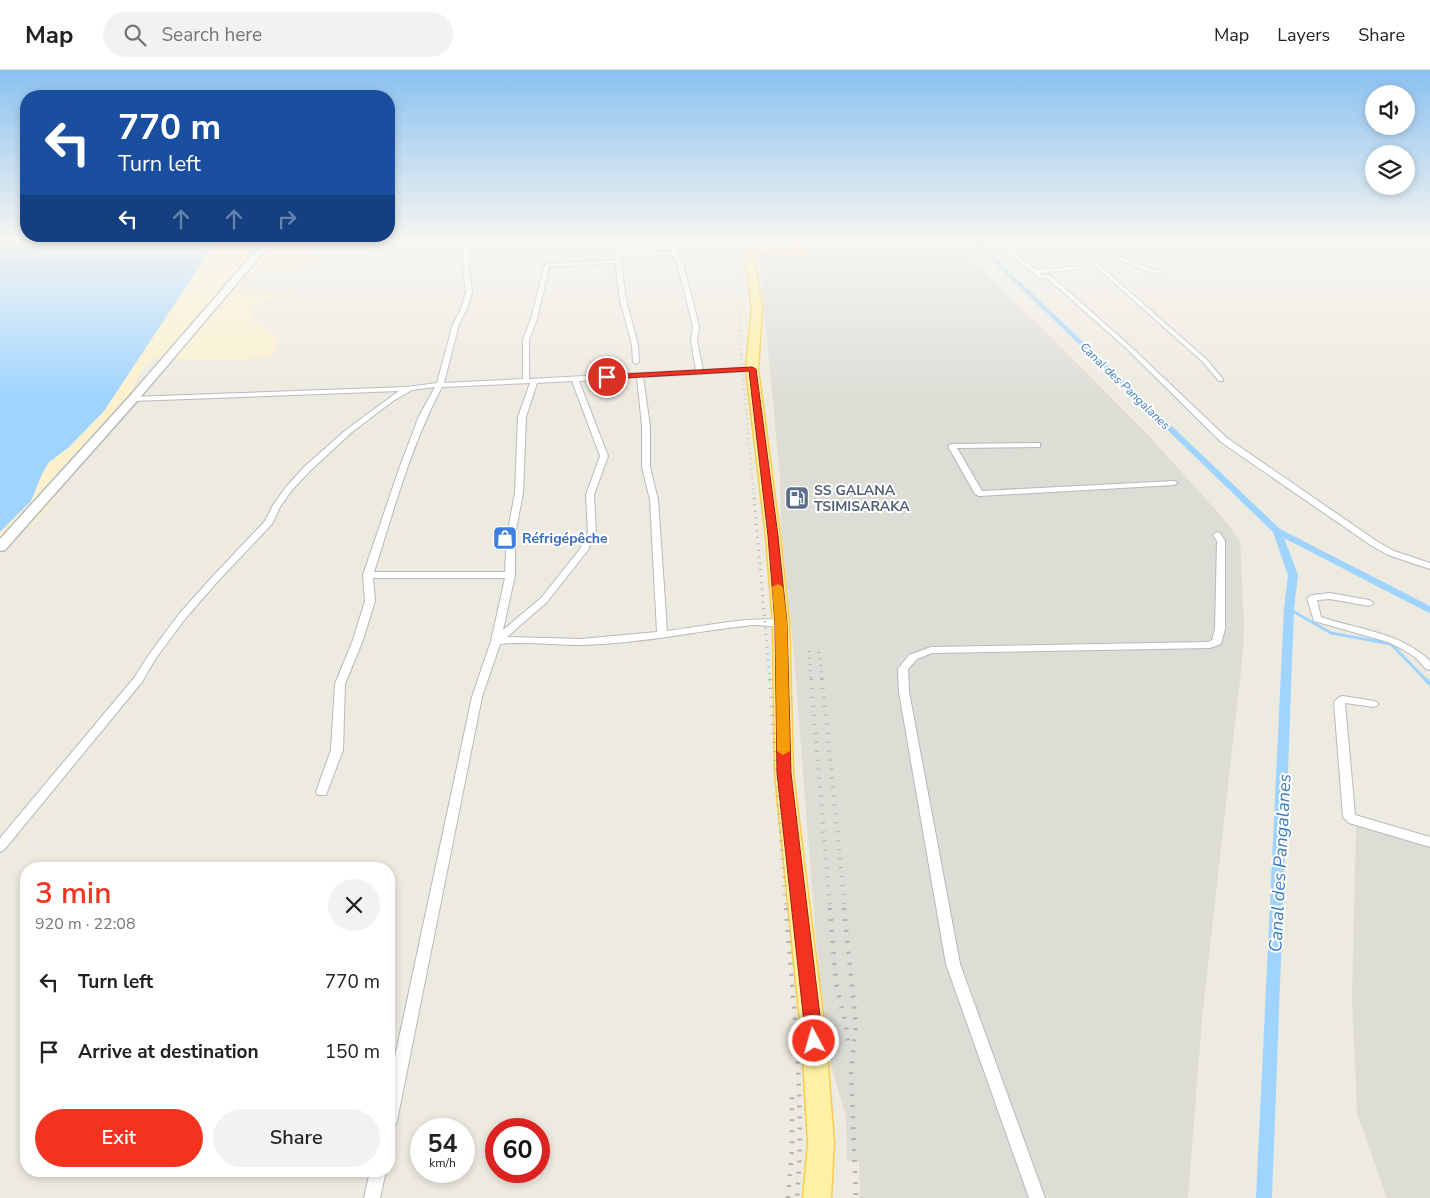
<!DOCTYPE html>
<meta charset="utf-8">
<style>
body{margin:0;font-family:"Nunito Sans",sans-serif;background:#f2f2f2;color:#222;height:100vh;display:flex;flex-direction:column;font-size:19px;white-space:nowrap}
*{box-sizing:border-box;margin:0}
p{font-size:16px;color:#767676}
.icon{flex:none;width:28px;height:28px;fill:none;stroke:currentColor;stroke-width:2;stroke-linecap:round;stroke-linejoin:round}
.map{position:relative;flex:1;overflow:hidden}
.side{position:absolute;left:20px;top:792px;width:375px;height:315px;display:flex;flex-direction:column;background:#fff;border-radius:20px;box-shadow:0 2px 8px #0003}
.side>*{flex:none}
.guide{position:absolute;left:20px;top:20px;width:375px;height:152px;border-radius:20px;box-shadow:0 2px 8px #0003;background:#1a4fa0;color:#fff;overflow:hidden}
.tools{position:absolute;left:1365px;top:15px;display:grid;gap:10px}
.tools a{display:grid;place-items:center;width:50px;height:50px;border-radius:50%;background:#fff;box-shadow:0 2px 8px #0003;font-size:25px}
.speed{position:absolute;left:410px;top:1048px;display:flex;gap:10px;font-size:25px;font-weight:700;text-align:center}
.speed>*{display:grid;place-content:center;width:65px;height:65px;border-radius:50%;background:#fff;box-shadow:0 2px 8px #0003;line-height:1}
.speed small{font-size:12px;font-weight:400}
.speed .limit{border:8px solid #d22;background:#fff;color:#111}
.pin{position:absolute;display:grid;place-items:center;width:42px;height:42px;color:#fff;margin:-21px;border:2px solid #fff;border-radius:50%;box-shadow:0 1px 5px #0007}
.me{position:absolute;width:55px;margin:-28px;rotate:354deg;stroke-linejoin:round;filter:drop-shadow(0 0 4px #0008)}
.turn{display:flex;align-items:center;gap:18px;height:105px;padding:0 15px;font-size:22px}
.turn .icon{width:65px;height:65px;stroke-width:2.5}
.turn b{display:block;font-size:35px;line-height:42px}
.lanes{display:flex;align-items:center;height:48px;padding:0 15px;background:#0003;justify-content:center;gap:25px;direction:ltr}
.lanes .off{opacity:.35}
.round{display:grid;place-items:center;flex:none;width:52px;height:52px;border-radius:26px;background:#f2f2f2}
.summary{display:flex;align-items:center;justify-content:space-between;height:85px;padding:0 15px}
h1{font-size:30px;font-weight:600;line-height:38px;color:#f33220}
.action{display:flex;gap:10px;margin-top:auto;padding:10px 15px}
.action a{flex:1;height:58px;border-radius:30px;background:#f33220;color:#fff;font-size:20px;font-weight:600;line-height:58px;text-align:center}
.action a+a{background:#f2f2f2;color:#222}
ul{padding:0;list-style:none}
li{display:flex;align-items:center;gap:15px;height:70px;padding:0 15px}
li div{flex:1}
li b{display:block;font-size:19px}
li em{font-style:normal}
header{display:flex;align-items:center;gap:30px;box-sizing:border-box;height:70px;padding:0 25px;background:#fff;border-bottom:1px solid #e0e0e0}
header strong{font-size:24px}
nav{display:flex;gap:28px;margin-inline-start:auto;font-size:18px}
.search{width:350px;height:45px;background:#f2f2f2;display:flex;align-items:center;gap:12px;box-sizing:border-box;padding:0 18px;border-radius:28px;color:#767676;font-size:19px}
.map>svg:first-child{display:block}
.industrial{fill:#dddcd5}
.sand{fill:#fcf1cc}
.water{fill:#9ed4ff}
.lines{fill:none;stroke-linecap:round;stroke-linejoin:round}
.stream-far1{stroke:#9ed4ff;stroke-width:3}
.stream{stroke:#9ed4ff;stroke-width:4}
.canal{fill:#9ed4ff;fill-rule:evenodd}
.street-casing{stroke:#b6b9be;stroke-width:2}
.secondary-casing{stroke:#b6bac0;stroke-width:3}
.primary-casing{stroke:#facb4c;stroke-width:3}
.street{fill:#fff;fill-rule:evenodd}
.secondary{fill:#fff;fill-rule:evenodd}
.primary{fill:#fff1a3;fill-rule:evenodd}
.rail-far4{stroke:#b2b3b3;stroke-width:2;stroke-dasharray:0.5 4;stroke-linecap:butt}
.rail-far3{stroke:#b2b3b3;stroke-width:2.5;stroke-dasharray:0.5 4.5;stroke-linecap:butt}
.rail-far2{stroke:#b2b3b3;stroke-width:3;stroke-dasharray:1 5.5;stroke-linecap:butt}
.rail-far1{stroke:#b2b3b3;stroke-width:4;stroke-dasharray:1 8;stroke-linecap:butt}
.rail{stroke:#b2b3b3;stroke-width:4.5;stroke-dasharray:2 9;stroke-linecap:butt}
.route{fill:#f33220;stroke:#9e2015}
.slow{fill:#f59e0b}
.labels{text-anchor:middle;stroke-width:4;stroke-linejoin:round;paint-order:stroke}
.far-water-label{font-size:12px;font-style:italic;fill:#3879c0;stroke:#fff}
.service-label{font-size:14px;font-weight:bold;fill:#4e5e75;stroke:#fff;text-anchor:start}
.shop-label{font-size:14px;font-weight:bold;fill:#366cbe;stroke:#fff;text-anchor:start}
.near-water-label{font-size:18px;font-style:italic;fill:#3879c0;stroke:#fff}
</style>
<header>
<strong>Map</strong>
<div class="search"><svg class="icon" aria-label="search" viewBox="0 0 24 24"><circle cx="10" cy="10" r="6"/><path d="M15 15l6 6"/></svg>Search here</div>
<nav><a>Map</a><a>Layers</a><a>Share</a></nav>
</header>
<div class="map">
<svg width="1430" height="1128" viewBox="0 0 1430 1128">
<rect width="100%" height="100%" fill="#edeae0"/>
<!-- industrial -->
<g class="industrial">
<path d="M958,176L1071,287L1149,366L1222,447L1240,471L1244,557L1243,582L1202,949L1188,1128H860L859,1092L847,1091L846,1047L824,971L793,574L781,457L780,406L759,185L764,182Z"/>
<path d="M1356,754L1430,774V1128H1387L1357,1043L1352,928Z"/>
</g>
<!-- sand -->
<path class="sand" d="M216,171H302L318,193L301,197L255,199L234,225L300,224L272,228L254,236L252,251L276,265L279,276L271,286L236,290L153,289L140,302L124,342L82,389L46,441L0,484V462L31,431L42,404L49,392L69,377L104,341Z"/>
<!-- water -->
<path class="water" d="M0,171H216L104,341L69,377L49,392L42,404L31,431L0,462Z"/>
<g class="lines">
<!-- stream-far1 -->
<path class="stream-far1" d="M1289,539L1331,563L1391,574L1427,611"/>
<!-- stream -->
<path class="stream" d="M1425,609L1430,614"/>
<!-- canal -->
<path class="canal" d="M972,171H977L1280,459L1430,536V543L1427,542L1284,468L1298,505L1294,539L1272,1128H1256L1284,539L1288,505L1273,462Z"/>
<defs>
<g id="street">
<path d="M461,171H466L470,177L469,197L472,222L467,239L459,254L444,313L523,309V270L531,249L545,194L615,190L611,171H616L619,183L672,181L670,171H676L678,187L683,193L699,256L697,271L703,300L752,297L755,299L752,301L643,307L650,356V397L658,430L667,561C687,559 773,542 786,553C779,560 762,554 753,555C695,561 638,574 581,575C554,575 527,571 500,574L482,627L397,1051L395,1056L389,1058V1015L472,627L491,571L505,508H373L375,531L363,570L345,614L343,680L326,725H318L316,722L331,680L335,614L353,570L365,531L363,505L399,399L419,346L435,317L412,320L393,331L352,362L310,401L292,420L280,437L272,454L219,510L185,549L156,588L142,612L4,780L0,782V768L134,608L148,586L179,544L213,506L265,451L273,435L286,417L304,397L347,359L399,321L133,331L129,329L130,327L407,317L437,313L453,254L461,239L466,222L463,197L464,177ZM672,185L677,193L693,256L691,271L696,300L529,309V270L537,249L549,197L615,193L620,230L632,275L633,292L636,294L639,292L638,275L626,230L620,187ZM637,307L642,356V397L650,430L657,562L581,569L507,567L547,532L588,480L596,462L594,425L608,386L579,311ZM572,311L600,386L586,425L588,462L580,479L541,528L503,560L515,505V465L523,423L526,347L537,313ZM530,313L518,347L515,423L507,465L505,502H374C394,440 411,375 442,317Z"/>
<path d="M925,171H953L860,180L803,179L800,177L803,175L860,176Z"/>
<path d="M1002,171H1007L1014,182L1036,200L1080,196L1081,197L1078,199L1039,203L1042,205H1050L1130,276L1227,368L1378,472L1394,481L1430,493V499L1388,485L1372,476L1221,372L1126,278L1047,208H1039L1010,184Z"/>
<path d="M1067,171H1081L1090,174L1150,199L1164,201V203L1162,204L1147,201L1074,173L1206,289L1223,309V311H1219L1202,291Z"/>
<path d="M1037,373H1040V377L957,378L982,421L1174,411L1178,413L1174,415L979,426L975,424L948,376L952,374Z"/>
<path d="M1217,462L1220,463L1225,471V559L1221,574L1210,578L932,583L917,589L908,599L909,622L960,894L1045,1128H1029L946,894L899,622L898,599L909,585L931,577L1208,572L1212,570L1215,559L1217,471L1213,465Z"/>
<path d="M1330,523L1369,530L1374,533L1369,536L1330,529L1317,530L1321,547C1359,560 1400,562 1430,591V600L1426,599L1415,587L1402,579L1388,572L1314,551L1307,528L1312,525Z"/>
<path d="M1343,626L1374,631L1379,634L1374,637L1345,633L1355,745L1430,767V777L1349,753L1343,747L1334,632L1339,627Z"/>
<path d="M370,1101H386L380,1128H364Z"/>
</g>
<path id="secondary" d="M264,171H273L137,331L5,480L0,481V469L129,327Z"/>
<path id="primary" d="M803,171H811V175L803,180L760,183L754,188L762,238L758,299L780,467L789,553L793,703L826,971L834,1073L831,1128H803L808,1073L802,971L775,703L773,553L766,467L746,299L752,238L746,188L750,181L755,179L801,175Z"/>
</defs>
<!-- street casing -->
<use href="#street" class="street-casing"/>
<!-- secondary casing -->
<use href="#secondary" class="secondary-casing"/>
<!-- primary casing -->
<use href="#primary" class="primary-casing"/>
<!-- street -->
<use href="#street" class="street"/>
<!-- secondary -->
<use href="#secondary" class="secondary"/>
<!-- primary -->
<use href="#primary" class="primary"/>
<!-- rail-far4 -->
<path class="rail-far4" d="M737,171L741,286"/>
<!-- rail-far3 -->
<path class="rail-far3" d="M741,284L754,429"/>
<!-- rail-far2 -->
<g class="rail-far2">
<path d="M754,428L770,611"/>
<path d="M809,581L811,611"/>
<path d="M819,582L822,611"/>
</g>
<!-- rail-far1 -->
<g class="rail-far1">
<path d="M770,609L786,839"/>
<path d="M811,609L830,839"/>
<path d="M822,609L845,839"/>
</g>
<!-- rail -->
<g class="rail">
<path d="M786,838C793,934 805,1032 797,1128"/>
<path d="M830,838L836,913L846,956L849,979"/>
<path d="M844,838L856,955L851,999L856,1128"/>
<path d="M788,1128L792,1080V1022"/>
</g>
</g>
<!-- sky -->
<linearGradient id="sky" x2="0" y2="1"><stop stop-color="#8ac1f1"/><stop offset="0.52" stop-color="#f7f6f1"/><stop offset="1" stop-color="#f7f6f1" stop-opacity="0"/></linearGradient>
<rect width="1430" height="329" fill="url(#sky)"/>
<!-- route -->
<path class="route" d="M752,297L756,299L778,466L787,553L791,703L823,971L820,977L814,979L808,977L806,971L777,703L775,553L768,466L749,301L607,309L603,307L607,305Z"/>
<!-- slow -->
<path class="slow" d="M778,514L783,517L787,553L790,681L783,685L777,681L775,553L772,517Z"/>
<!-- icons -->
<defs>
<symbol id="fuel-square" viewBox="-11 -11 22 22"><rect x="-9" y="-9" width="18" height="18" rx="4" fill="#5c6f8a" stroke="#fff"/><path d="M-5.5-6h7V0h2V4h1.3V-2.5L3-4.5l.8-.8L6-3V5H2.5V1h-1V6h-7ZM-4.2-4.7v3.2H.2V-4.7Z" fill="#fff"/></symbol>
<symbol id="shop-square" viewBox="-11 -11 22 22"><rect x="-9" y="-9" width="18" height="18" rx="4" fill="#3f7fe0" stroke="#fff"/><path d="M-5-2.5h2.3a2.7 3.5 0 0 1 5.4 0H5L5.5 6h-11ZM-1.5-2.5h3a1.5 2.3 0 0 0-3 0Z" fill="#fff"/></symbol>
</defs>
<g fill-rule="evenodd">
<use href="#fuel-square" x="783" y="414" width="28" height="28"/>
<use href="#shop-square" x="491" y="454" width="28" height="28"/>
</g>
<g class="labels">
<!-- far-water labels -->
<g class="far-water-label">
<text transform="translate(1125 316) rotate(44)" y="4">Canal des Pangalanes</text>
</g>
<!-- service labels -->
<g class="service-label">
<text x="814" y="425">SS GALANA<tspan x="814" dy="16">TSIMISARAKA</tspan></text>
</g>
<!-- shop labels -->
<g class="shop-label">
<text x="522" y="473">Réfrigépêche</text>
</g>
<!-- near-water labels -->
<g class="near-water-label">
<text transform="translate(1280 793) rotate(-87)" y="6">Canal des Pangalanes</text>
</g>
</g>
</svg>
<div class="tools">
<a><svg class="icon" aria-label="sound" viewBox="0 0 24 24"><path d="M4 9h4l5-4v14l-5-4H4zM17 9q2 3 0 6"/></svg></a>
<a><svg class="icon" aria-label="layers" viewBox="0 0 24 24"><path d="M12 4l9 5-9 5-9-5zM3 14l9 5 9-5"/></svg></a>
</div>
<div class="speed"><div>54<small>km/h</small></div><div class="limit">60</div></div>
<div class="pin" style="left:607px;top:307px;background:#d93025"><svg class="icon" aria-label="arrive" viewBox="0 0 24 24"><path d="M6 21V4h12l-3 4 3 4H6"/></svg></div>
<svg class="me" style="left:814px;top:971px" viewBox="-20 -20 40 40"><circle r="17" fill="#f33220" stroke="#fff" stroke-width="3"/><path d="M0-11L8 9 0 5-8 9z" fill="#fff"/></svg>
<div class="guide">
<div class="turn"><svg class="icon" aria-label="left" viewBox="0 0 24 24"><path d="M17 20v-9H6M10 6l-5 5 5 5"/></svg><div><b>770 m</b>Turn left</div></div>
<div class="lanes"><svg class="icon" aria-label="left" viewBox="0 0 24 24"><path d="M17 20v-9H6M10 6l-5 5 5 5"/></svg><svg class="icon off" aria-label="ahead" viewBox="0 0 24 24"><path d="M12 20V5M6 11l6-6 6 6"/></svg><svg class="icon off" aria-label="ahead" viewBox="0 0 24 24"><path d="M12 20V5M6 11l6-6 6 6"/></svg><svg class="icon off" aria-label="right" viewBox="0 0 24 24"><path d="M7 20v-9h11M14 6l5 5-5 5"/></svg></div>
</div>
<section class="side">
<div class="summary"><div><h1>3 min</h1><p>920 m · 22:08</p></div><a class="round"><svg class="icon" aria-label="close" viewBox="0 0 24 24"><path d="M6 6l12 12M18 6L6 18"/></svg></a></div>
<ul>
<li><svg class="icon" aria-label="left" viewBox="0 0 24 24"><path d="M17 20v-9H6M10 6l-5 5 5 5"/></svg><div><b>Turn left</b></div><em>770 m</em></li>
<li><svg class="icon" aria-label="arrive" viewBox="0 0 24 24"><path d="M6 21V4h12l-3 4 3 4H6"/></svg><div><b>Arrive at destination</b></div><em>150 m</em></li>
</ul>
<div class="action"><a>Exit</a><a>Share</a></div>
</section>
</div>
